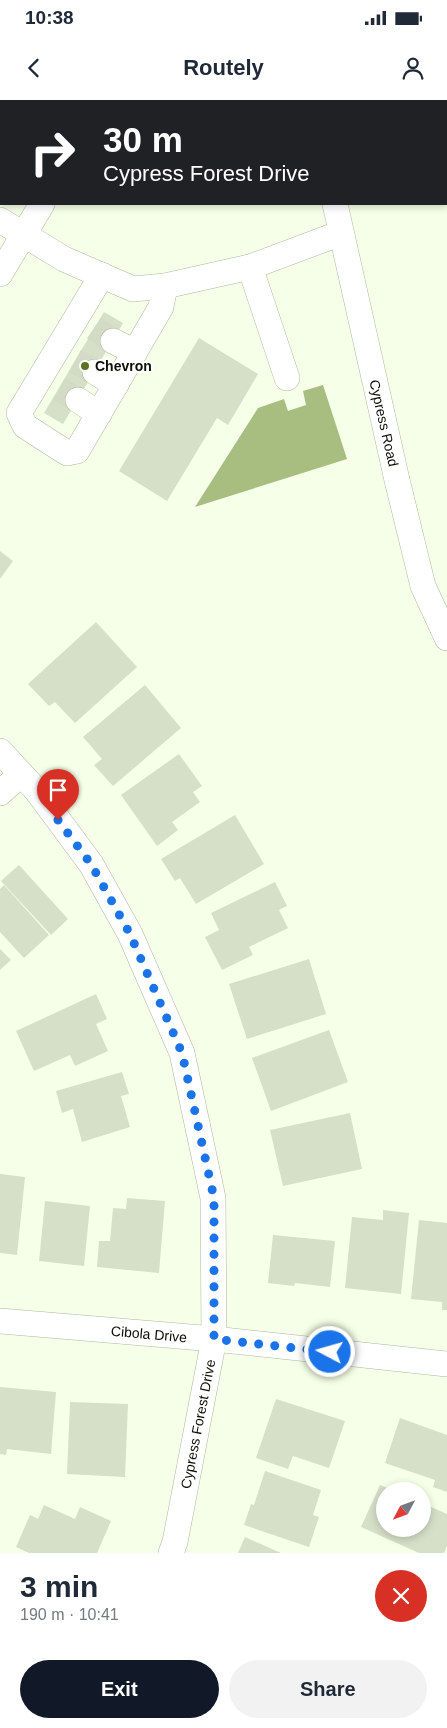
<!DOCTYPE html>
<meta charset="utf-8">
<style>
body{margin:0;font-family:Arial,sans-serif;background:#f2f2f3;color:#1f2937;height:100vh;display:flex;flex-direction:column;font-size:19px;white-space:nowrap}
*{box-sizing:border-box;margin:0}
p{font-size:16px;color:#747a83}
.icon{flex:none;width:28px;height:28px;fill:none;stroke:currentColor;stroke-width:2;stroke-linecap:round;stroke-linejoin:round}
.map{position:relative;height:1453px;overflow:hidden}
.panel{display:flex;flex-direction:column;background:#fff;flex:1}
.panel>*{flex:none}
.hud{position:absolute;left:0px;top:0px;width:448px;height:105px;box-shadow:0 2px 8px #0003;background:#202124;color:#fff;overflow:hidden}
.needle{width:32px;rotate:229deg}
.controls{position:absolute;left:376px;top:1382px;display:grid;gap:10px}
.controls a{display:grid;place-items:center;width:55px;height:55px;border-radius:50%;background:#fff;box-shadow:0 2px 8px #0003;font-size:25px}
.pin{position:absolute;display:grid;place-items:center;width:42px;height:42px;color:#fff;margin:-51px -21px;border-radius:50% 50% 50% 0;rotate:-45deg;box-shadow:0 0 5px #0007}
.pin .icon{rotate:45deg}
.me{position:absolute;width:55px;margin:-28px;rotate:276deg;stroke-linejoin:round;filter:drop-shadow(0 0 4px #0008)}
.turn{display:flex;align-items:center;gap:18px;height:105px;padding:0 20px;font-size:22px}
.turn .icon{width:65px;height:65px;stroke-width:2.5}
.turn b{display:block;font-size:35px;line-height:42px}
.round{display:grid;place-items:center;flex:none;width:52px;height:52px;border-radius:26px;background:#f2f2f3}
.overview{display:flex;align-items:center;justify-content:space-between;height:85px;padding:0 20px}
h1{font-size:30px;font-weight:700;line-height:38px}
.button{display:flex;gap:10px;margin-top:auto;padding:10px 20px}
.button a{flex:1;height:58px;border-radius:30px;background:#111827;color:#fff;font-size:20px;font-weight:700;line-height:58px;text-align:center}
.button a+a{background:#f2f2f3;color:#1f2937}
.status{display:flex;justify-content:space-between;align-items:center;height:35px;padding:0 25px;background:#fff;direction:ltr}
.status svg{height:14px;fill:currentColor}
header{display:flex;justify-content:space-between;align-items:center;height:65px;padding:0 20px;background:#fff;font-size:22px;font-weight:700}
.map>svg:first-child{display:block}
.water{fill:#a8bd80}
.building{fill:#d6dfc8}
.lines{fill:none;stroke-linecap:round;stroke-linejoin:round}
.minor-tunnel{stroke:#d3dbc6;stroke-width:25;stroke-dasharray:25 12;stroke-linecap:butt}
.minor-casing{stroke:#aeb7a0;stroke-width:26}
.minor{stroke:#fff;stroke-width:25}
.route{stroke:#1a73e8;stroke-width:9;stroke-dasharray:0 16.2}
.poi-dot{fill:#5c7223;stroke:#fff;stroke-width:2}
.labels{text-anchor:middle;stroke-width:4;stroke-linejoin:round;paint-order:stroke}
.poi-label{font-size:14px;font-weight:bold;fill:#0d1008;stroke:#fff;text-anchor:start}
.street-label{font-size:14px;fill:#0d1008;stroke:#fff}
</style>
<div class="status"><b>10:38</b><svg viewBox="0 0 49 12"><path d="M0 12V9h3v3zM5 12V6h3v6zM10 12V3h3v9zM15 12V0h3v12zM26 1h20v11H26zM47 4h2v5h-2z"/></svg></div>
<header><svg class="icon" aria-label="back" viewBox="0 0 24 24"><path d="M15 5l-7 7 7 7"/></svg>Routely<svg class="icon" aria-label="person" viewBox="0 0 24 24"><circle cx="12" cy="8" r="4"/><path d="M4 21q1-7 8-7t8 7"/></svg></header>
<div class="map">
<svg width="447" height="1453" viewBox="0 0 447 1453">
<rect width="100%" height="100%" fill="#f6ffe7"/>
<!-- water -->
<path class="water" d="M323,285L347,359L195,407L258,308L284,299L288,311L306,305L303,291Z"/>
<!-- building -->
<g class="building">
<path d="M104,212L123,223L63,324L44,313Z"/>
<path d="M199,238L258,274L228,325L217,318L167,401L119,371Z"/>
<path d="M0,451L13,461L0,479Z"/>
<path d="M96,522L137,567L75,623L55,602L49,606L28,584Z"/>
<path d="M145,585L181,628L113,686L94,665L102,659L83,637Z"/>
<path d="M179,654L202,686L193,692L200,702L172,722L178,730L157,746L121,695Z"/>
<path d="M235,715L264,764L196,804L180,778L175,781L161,759Z"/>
<path d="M19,765L68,819L51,835L1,781Z"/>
<path d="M275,782L287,806L279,810L288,828L249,847L253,855L222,870L205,837L219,830L211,813Z"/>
<path d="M4,785L49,835L24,858L0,832V789Z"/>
<path d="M0,849L11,860L0,870Z"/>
<path d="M309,859L326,914L247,939L229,884Z"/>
<path d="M96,894L107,919L96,924L108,951L75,966L70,955L34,971L16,931Z"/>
<path d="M329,930L348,982L271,1011L252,958Z"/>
<path d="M122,972L129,994L121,996L130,1027L82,1042L73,1009L62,1013L56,991Z"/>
<path d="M350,1013L362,1069L283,1086L270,1030Z"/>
<path d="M0,1074L25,1077L17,1155L0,1153Z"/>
<path d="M127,1098L165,1101L159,1173L97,1167L99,1141H110L113,1108L126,1109Z"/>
<path d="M45,1101L90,1106L84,1166L39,1161Z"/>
<path d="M383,1110L409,1113L401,1194L345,1188L352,1117L383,1120Z"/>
<path d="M419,1120L447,1123V1210H442V1202L411,1199Z"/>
<path d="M273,1135L335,1141L330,1187L295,1183L294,1186L268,1183Z"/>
<path d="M0,1287L56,1292L51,1354L7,1349L6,1355L0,1354Z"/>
<path d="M276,1299L345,1321L329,1368L293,1356L288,1369L256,1358Z"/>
<path d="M70,1302L128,1304L125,1377L67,1374Z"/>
<path d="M400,1318L447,1335V1392L433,1387L435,1380L385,1363Z"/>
<path d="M265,1371L321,1390L313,1415L319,1417L309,1447L244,1425L251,1404L254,1405Z"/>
<path d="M380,1385L395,1391H385V1429H422V1403L447,1414V1446L444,1453H419L361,1427Z"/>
<path d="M44,1405L75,1419L80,1407L111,1421L97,1453H29L16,1447L30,1415L38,1419Z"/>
<path d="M245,1437L281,1453H238Z"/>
</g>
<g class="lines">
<!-- minor-tunnel -->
<g class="minor-tunnel">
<path d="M94,228L113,241"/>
<path d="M75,261L95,272"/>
<path d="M59,289L78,300"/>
</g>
<defs>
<g id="minor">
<path d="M309,0V1"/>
<path d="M104,1L105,0"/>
<path d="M335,104L397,380L423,486L447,538"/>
<path d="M0,120L64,159L133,189L165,186L250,167L341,133"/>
<path d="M250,167L287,278"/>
<path d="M0,174L42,104"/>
<path d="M102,175L19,313L25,326L67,353L77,351L161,207L165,186"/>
<path d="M113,241L135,252"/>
<path d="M95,272L116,285"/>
<path d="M78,300L99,314"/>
<path d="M0,651L37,691L91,764L130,834L182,953L213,1098L214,1239L175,1442L171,1453"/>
<path d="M0,693L20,675"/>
<path d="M0,1221L214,1239L447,1264"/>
</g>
</defs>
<!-- minor casing -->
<use href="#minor" class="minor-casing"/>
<!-- minor -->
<use href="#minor" class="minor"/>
</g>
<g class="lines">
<!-- route -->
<path class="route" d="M58,720L91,764L130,834L182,953L214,1098V1239L330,1252"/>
</g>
<!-- markers -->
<circle class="poi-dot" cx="85" cy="266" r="5"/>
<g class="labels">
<!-- poi labels -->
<g class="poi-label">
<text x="95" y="271">Chevron</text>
</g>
<!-- street labels -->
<g class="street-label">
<text transform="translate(384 323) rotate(77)" y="5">Cypress Road</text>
<text transform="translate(149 1234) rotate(5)" y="5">Cibola Drive</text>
<text transform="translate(198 1324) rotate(-79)" y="5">Cypress Forest Drive</text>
</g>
</g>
</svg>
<div class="controls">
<a><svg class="needle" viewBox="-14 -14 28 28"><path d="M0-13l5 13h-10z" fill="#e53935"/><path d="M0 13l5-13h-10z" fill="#747a83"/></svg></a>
</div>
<div class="pin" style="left:58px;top:720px;background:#d93025"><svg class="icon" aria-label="arrive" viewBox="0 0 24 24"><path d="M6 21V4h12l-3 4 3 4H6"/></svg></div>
<svg class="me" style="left:330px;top:1252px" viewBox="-20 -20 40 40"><circle r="17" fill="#1a73e8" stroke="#fff" stroke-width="3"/><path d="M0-11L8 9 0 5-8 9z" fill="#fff"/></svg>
<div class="hud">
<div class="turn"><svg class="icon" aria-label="right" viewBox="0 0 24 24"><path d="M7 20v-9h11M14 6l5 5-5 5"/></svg><div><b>30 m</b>Cypress Forest Drive</div></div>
</div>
</div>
<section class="panel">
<div class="overview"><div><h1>3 min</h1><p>190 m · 10:41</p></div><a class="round" style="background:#d93025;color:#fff"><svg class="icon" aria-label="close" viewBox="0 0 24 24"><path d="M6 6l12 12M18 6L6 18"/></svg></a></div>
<div class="button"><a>Exit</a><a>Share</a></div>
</section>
